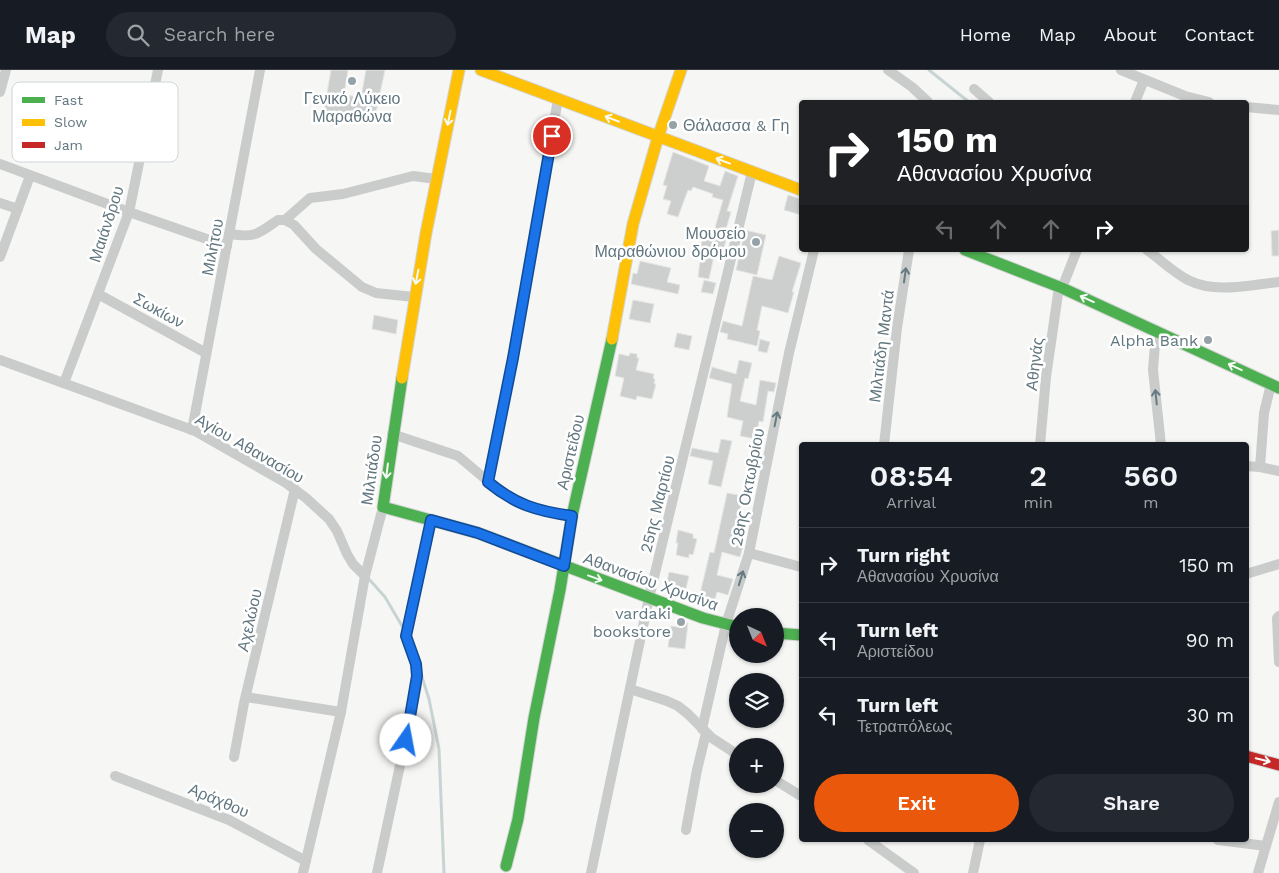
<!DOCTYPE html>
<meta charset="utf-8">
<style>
body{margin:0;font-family:"Work Sans",sans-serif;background:#242831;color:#f1f3f6;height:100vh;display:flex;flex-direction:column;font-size:19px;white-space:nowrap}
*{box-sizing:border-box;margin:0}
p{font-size:16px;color:#9ea1a6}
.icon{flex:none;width:28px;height:28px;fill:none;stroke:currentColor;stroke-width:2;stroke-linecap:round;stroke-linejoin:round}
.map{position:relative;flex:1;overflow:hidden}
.panel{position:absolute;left:799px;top:372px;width:450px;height:400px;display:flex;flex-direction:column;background:#171b24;border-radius:5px;box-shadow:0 1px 4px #0004}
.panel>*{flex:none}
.banner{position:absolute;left:799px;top:30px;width:450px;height:152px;border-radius:5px;box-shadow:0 1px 4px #0004;background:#202124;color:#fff;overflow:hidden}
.needle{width:32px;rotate:137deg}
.buttons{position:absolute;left:729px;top:538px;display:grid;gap:10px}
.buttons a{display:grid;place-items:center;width:55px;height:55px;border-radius:50%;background:#171b24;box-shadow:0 1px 4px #0004;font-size:25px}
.pin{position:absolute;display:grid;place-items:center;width:42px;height:42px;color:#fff;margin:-21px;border:2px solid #fff;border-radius:50%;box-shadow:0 1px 5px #0007}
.me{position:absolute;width:55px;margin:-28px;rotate:12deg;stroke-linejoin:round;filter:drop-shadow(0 0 4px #0008)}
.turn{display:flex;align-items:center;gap:18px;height:105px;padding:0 15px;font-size:22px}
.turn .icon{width:65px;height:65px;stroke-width:2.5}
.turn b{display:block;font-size:35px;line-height:42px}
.lanes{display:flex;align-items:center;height:48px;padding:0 15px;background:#0003;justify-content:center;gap:25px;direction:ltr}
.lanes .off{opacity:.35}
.eta{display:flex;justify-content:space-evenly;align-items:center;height:85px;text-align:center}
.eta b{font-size:30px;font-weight:600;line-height:35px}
.button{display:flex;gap:10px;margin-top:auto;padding:10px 15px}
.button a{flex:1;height:58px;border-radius:30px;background:#ea580c;color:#fff;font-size:20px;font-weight:600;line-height:58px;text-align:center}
.button a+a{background:#242831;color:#f1f3f6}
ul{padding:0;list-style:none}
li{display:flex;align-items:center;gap:15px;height:75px;padding:0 15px;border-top:1px solid #363941}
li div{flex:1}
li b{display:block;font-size:19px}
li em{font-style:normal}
header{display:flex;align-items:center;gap:30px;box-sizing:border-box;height:70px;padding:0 25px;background:#171b24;border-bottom:1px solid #363941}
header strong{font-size:24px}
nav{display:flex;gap:28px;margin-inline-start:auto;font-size:18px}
.search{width:350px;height:45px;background:#242831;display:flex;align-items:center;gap:12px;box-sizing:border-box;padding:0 18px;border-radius:28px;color:#9ea1a6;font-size:19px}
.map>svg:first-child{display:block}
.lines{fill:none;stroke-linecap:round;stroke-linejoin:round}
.stream{stroke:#c8d4d4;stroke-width:3}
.building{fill:#cdcfcf;stroke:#e5e5e4}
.fast-casing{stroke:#d2d4d4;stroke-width:13}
.slow-casing{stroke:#d2d4d4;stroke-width:13}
.jam-casing{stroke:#d2d4d4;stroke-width:13}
.street{stroke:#cacccc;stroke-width:10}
.fast{stroke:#4caf50;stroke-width:11}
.slow{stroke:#ffc107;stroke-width:11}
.jam{stroke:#c62828;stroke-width:11}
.oneway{stroke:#f6fbf6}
.oneway2{stroke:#667a83}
.route-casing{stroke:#114b97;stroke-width:12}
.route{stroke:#1a73e8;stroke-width:9}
.poi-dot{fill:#95a3a8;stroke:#fff;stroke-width:2}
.labels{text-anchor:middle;stroke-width:5;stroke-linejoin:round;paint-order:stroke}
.poi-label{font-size:16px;fill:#61767f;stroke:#fff;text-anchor:end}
.street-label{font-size:16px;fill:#61767f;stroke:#fff}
.key{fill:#fff;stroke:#d0d6d9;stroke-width:1}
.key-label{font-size:14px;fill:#61767f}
</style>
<header>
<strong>Map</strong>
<div class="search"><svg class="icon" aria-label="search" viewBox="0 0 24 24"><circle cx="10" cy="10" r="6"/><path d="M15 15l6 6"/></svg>Search here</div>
<nav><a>Home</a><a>Map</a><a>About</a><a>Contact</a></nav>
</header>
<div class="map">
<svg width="1279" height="803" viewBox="0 0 1279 803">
<rect width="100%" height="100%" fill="#f6f6f4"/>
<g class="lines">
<!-- stream -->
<g class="stream">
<path d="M929,0L969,32"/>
<path d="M368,508L385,527L402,556"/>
<path d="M420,601L429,629L439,679L444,803"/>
</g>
</g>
<!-- building -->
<g class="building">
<path d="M331,0H348L344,25L361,27L366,0H385L374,52L323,45Z"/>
<path d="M673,82L709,96L704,111L720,116L725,101L738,106L727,141L731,142L724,166L727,167L722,184L715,182L709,209L698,207L701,183L699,182L703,166L712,168L723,130L712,127L713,124L693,117L691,121L688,120L678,147L667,144L671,131L663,129L667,116L663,115Z"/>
<path d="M788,125L801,129V145L784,140Z"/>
<path d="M745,160L766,165L757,205L736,200Z"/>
<path d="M1279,160V186H1272L1271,161Z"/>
<path d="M779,186L801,193L792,222H794L788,243L762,236L757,260L760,261L757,276L727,269L728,264L720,262L723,251L742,256L753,206L772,210Z"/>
<path d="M640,191L671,198L667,212L680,215L678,224L631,214L633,203L637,204Z"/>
<path d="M704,210L716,213L713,224L701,222Z"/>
<path d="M633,230L654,234L650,253L629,249Z"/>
<path d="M374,245L398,250L396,264L372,259Z"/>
<path d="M677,263L692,266L689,280L674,277Z"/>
<path d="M760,269L770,272L767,283L758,281Z"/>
<path d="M630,283L637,284V288H639L636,300L654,304L653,308L655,309L654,314H656L652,329L637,326L636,330L620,326L624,308L615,306L619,284L629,286Z"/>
<path d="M739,290L752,293L748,309L745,308L740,331L756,335L760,310L776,313L774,322L768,321L763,352L759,351L756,369L740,366L743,351L727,347L732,314L709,308L712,297L736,304Z"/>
<path d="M721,369L732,371L721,417L708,414L713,391L690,386L692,378L718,383Z"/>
<path d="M727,423L743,426L738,452L745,454L740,475L743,476L740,487L722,482L717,505L733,509L728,525L717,522L714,534L702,531V529L699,528L710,482L714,483Z"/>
<path d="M678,460L693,464V468L697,469L693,485L689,484V488L676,485L678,473H676Z"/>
<path d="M669,502L689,506L684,526L665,522Z"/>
<path d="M678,549L688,553L685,579L668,577L671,556L678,557Z"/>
</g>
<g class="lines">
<defs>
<g id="fast">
<path d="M965,180L1062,218L1279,318"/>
<path d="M402,308L383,437L478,463L703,548L738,557"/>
<path d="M775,563L801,565"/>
<path d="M506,796L518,749L534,648L560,520L572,446L612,269"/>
</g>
<g id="slow">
<path d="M481,0L801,120"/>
<path d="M612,269L633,154L658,67L681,0"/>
<path d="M402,308L426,163L459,0"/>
</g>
<path id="jam" d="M1246,686L1279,695"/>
</defs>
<!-- fast casing -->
<use href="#fast" class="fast-casing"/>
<!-- slow casing -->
<use href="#slow" class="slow-casing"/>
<!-- jam casing -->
<use href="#jam" class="jam-casing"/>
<!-- street -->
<g class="street">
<path d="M888,0L912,17L928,32"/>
<path d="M1121,0L1185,26L1209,32"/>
<path d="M974,19L989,32"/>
<path d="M0,22L6,0"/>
<path d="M1135,32L1144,10"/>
<path d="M1246,37L1279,40"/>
<path d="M0,94L129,142L227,176"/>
<path d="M0,133L18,139"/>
<path d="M285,150L294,155L316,179L362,217L376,223L414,227"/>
<path d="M230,164C255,168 258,164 278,150H285L310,128L343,124L413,106L436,109"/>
<path d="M1147,180C1161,190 1173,202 1188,210C1216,224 1249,215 1279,212"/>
<path d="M0,187L30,106"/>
<path d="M1062,218L1077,180"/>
<path d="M98,224L206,283"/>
<path d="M1156,260L1153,300L1161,375"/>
<path d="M0,290L195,361L286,413L306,428L329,449L337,461L347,484L353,494L365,506"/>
<path d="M64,313L129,142L158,0"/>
<path d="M192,360L260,0"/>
<path d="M392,364L458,386L496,418L524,435L554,443L572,446"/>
<path d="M884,375L897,258L909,180"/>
<path d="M1040,375L1046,307L1059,217"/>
<path d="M1246,396L1260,397L1279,401"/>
<path d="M1260,397L1264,343L1271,314"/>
<path d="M488,412L513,289L558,29"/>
<path d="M749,483L801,497"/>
<path d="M1246,504L1279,494"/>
<path d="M1279,592L1277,548L1279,546"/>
<path d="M630,619L667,631L678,636L688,644L712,668L738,685"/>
<path d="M246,627L341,642"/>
<path d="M702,659L726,554L749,483L789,283L814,180"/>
<path d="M234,687L244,633L295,419"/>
<path d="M115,706L229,750L306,791"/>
<path d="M775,710L801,726"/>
<path d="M686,760L697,700L706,663"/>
<path d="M868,770L914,803"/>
<path d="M1218,770L1266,776"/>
<path d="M303,803L341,642L365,506L383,437"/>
<path d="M377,803L417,616L416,594L406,566L431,450"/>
<path d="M591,803L649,528L752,102"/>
<path d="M973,803L980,770"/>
<path d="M1258,803L1279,732"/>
</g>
<!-- fast -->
<use href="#fast" class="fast"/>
<!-- slow -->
<use href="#slow" class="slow"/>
<!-- jam -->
<use href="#jam" class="jam"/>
</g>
<!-- one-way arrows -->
<defs><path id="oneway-shaft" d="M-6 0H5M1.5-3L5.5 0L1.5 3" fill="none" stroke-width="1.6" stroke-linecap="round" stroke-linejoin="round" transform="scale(1.25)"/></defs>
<g class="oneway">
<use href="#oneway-shaft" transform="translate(449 48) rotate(102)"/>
<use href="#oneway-shaft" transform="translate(612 49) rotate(-159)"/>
<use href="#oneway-shaft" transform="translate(723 91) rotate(-159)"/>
<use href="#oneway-shaft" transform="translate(417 207) rotate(101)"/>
<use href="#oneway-shaft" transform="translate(1087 229) rotate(-156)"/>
<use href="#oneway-shaft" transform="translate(1235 297) rotate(-155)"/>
<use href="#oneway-shaft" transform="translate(387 401) rotate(97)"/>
<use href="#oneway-shaft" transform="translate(595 508) rotate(20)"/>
<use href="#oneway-shaft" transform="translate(1263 690) rotate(14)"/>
</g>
<g class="oneway2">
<use href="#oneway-shaft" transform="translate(905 205) rotate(-82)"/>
<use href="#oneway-shaft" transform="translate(1156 327) rotate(-96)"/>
<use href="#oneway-shaft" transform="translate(776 349) rotate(-79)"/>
<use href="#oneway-shaft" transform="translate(741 508) rotate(-73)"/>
</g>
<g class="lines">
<defs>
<path id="route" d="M406,670L417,606L416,594L406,566L431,450L478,463L564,496L572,446C537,441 516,435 488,412L513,288L552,66"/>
</defs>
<!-- route casing -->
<use href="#route" class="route-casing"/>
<!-- route -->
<use href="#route" class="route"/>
</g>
<!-- markers -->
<g class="poi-dot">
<circle cx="352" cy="11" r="5"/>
<circle cx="673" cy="55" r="5"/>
<circle cx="756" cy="172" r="5"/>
<circle cx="1208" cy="270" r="5"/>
<circle cx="681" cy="552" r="5"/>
</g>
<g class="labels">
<!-- poi labels -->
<g class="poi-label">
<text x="352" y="34" text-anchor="middle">Γενικό Λύκειο<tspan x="352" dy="18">Μαραθώνα</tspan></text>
<text x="683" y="61" text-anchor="start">Θάλασσα &amp; Γη</text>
<text x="746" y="169">Μουσείο<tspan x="746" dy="18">Μαραθώνιου δρόμου</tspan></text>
<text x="1198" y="276">Alpha Bank</text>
<text x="671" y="549">vardaki<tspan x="671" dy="18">bookstore</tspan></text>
</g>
<!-- street labels -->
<g class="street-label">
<text transform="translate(106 154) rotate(-72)" y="6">Μαιάνδρου</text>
<text transform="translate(212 177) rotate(-79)" y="6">Μιλήτου</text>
<text transform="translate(159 240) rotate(29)" y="6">Σωκίων</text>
<text transform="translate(881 276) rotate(-83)" y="6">Μιλτιάδη Μαντά</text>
<text transform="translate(1034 294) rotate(-83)" y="6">Αθηνάς</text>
<text transform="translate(250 378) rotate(30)" y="6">Αγίου Αθανασίου</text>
<text transform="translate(570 382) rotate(-77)" y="6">Αριστείδου</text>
<text transform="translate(371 400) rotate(-82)" y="6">Μιλτιάδου</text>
<text transform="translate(747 417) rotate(-79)" y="6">28ης Οκτωβρίου</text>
<text transform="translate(657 434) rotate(-76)" y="6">25ης Μαρτίου</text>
<text transform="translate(651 511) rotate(20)" y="6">Αθανασίου Χρυσίνα</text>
<text transform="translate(249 550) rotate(-77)" y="6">Αχελώου</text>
<text transform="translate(219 730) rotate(23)" y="6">Αράχθου</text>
</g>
</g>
<!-- legend -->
<rect x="12" y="12" width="166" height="80" rx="8" class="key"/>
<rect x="22" y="27" width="23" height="6" fill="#4caf50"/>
<rect x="22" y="49" width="23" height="7" fill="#ffc107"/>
<rect x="22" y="72" width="23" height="6" fill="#c62828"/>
<g class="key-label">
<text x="54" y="35">Fast</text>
<text x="54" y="57">Slow</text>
<text x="54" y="80">Jam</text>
</g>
</svg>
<div class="buttons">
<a><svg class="needle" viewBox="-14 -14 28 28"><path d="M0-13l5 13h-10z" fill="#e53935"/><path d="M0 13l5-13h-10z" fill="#9ea1a6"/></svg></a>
<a><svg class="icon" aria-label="layers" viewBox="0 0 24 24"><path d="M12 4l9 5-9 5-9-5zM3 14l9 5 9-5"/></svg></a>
<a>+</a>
<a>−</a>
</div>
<div class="pin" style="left:552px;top:66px;background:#d93025"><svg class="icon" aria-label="arrive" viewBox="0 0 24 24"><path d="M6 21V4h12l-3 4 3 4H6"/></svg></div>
<svg class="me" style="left:406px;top:670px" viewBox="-20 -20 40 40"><circle r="19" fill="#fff"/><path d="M0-13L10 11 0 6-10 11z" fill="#1a73e8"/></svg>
<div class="banner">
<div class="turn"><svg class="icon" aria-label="right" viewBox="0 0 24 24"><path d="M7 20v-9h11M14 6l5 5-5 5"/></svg><div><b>150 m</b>Αθανασίου Χρυσίνα</div></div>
<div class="lanes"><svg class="icon off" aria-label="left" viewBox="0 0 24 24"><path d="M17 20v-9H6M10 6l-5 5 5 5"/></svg><svg class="icon off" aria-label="ahead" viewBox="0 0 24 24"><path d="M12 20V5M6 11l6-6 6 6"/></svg><svg class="icon off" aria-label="ahead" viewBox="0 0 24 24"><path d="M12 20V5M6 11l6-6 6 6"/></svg><svg class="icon" aria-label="right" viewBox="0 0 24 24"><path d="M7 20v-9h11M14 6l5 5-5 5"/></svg></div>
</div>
<section class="panel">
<div class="eta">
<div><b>08:54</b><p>Arrival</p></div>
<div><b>2</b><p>min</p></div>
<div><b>560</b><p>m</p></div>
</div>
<ul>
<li><svg class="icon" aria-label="right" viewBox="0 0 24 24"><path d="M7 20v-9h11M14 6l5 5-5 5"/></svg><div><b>Turn right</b><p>Αθανασίου Χρυσίνα</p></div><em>150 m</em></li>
<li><svg class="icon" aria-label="left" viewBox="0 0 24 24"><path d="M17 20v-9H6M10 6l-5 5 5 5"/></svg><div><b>Turn left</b><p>Αριστείδου</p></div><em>90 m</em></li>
<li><svg class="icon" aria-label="left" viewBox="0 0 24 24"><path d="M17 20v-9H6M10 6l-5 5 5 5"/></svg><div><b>Turn left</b><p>Τετραπόλεως</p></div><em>30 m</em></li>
</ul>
<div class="button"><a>Exit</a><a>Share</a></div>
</section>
</div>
